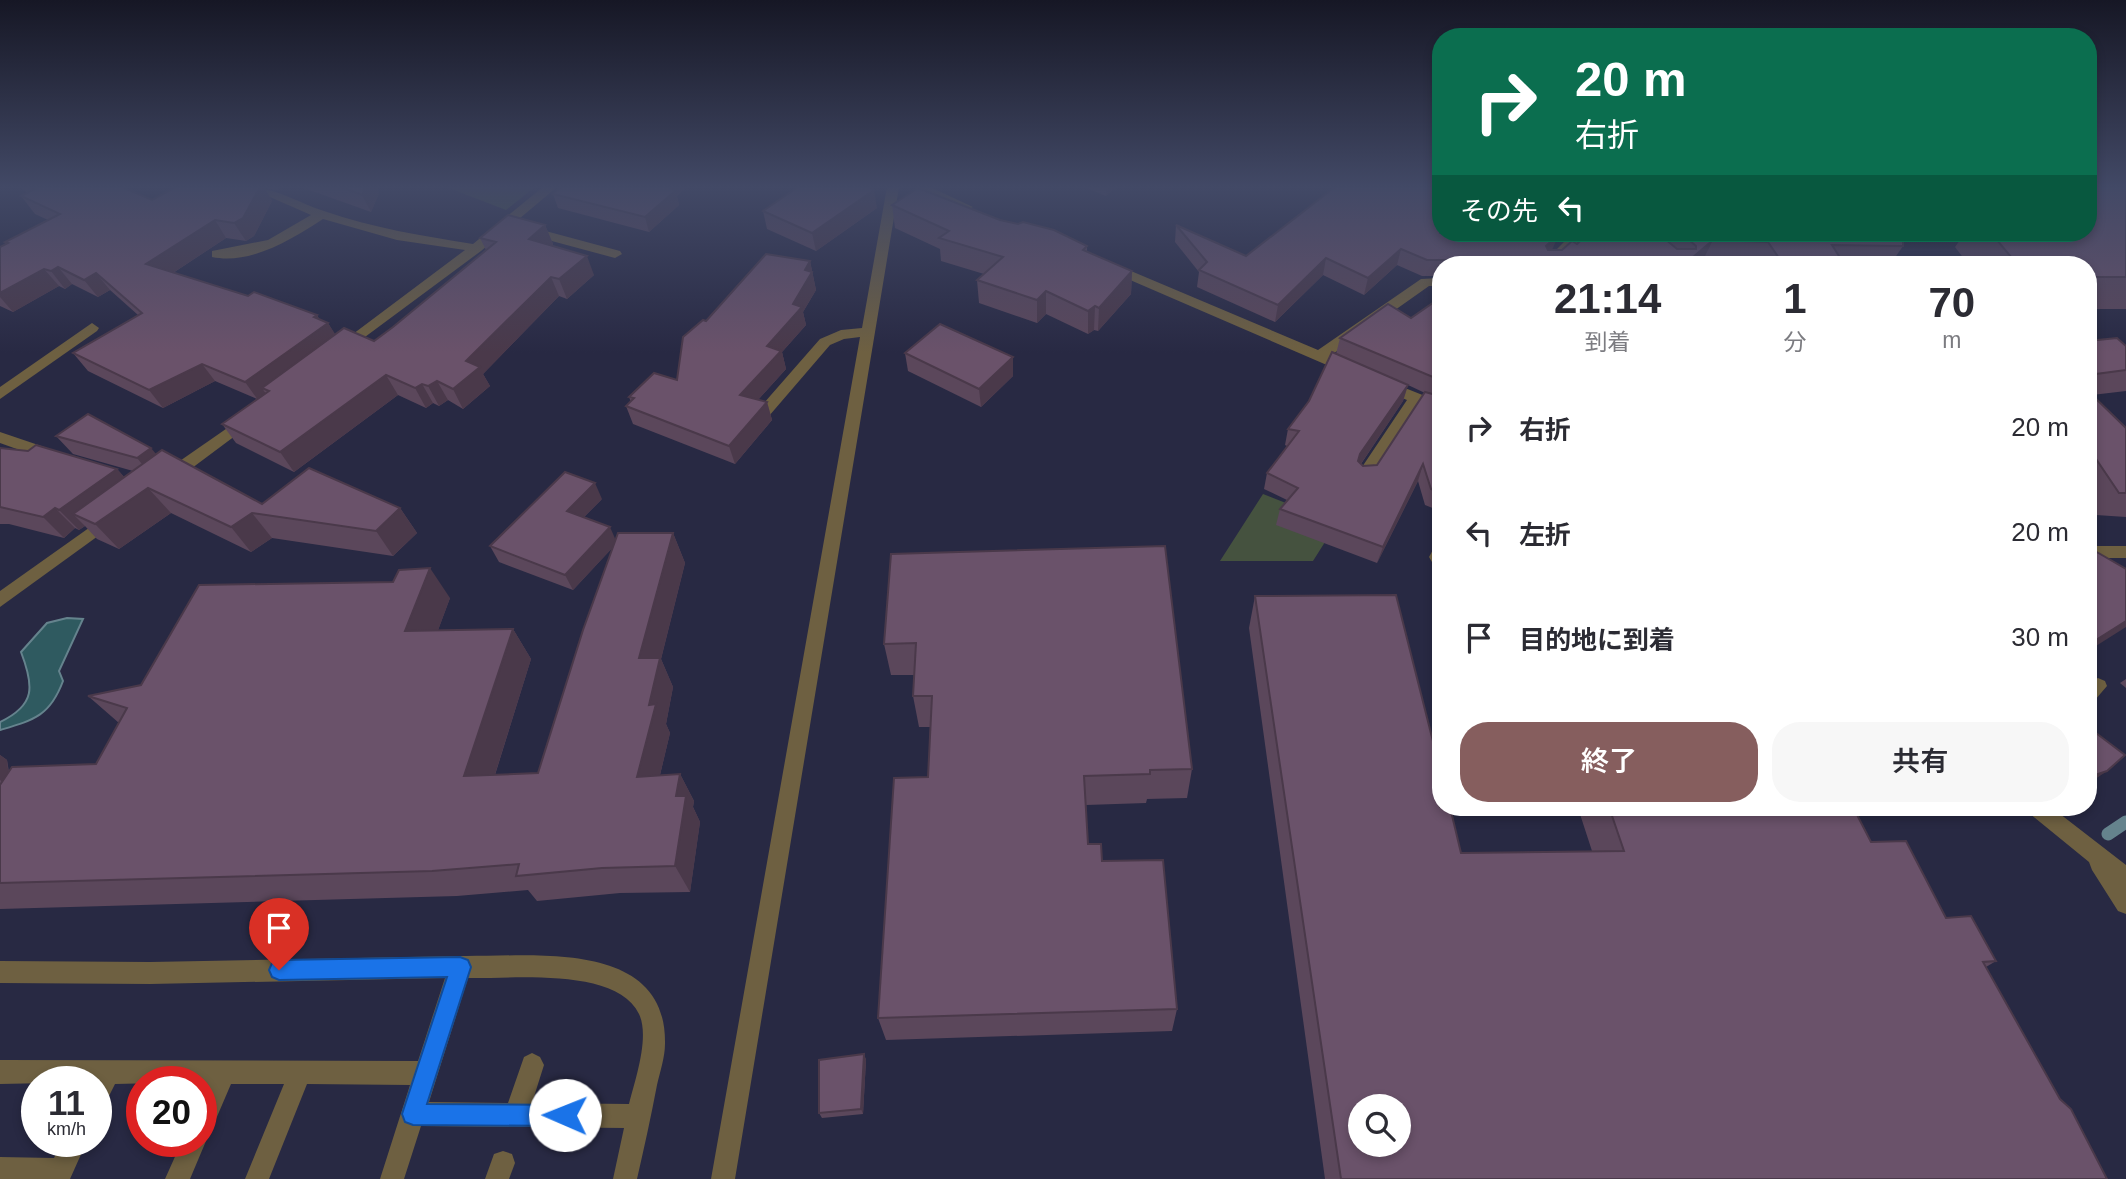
<!DOCTYPE html>
<html lang="ja">
<meta charset="utf-8">
<style>
body{margin:0;font-family:Arial,"Noto Sans JP",sans-serif;background:#f7f7f7;color:#2b2b33;height:100vh;display:flex;flex-direction:column;font-size:26px;white-space:nowrap}
*{box-sizing:border-box;margin:0}
p{font-size:23px;color:#7c7c81}
.icon{flex:none;width:38px;height:38px;fill:none;stroke:currentColor;stroke-width:2;stroke-linecap:round;stroke-linejoin:round}
.map{position:relative;flex:1;overflow:hidden}
.drawer{position:absolute;left:1432px;top:256px;width:665px;height:560px;display:flex;flex-direction:column;background:#fff;border-radius:28px;box-shadow:0 4px 10px #0003}
.drawer>*{flex:none}
.guide{position:absolute;left:1432px;top:28px;width:665px;height:214px;border-radius:28px;box-shadow:0 4px 10px #0003;background:#0b6e4f;color:#fff;overflow:hidden}
.fabs{position:absolute;left:1348px;top:1094px;display:grid;gap:14px}
.fabs a{display:grid;place-items:center;width:63px;height:63px;border-radius:50%;background:#fff;box-shadow:0 4px 10px #0003;font-size:35px}
.speed{position:absolute;left:21px;top:1066px;display:flex;gap:14px;font-size:35px;font-weight:700;text-align:center}
.speed>*{display:grid;place-content:center;width:91px;height:91px;border-radius:50%;background:#fff;box-shadow:0 4px 10px #0003;line-height:1}
.speed small{font-size:18px;font-weight:400}
.speed .limit{border:10px solid #d22;background:#fff;color:#111}
.pin{position:absolute;display:grid;place-items:center;width:60px;height:60px;color:#fff;margin:-72px -30px;border-radius:50% 50% 50% 0;rotate:-45deg;box-shadow:0 0 7px #0007}
.pin .icon{rotate:45deg}
.me{position:absolute;width:77px;margin:-38px;rotate:271deg;stroke-linejoin:round;filter:drop-shadow(0 0 5px #0008)}
.turn{display:flex;align-items:center;gap:24px;height:147px;padding:0 28px;font-size:32px}
.turn .icon{width:91px;height:91px;stroke-width:2.5}
.turn b{display:block;font-size:49px;line-height:60px}
.then{display:flex;align-items:center;height:66px;padding:0 28px;background:#0003;gap:14px;font-size:26px}
.eta{display:flex;justify-content:space-evenly;align-items:center;height:119px;text-align:center}
.eta b{font-size:42px;font-weight:600;line-height:49px}
.button{display:flex;gap:14px;margin-top:auto;padding:14px 28px}
.button a{flex:1;height:80px;border-radius:28px;background:#865e5e;color:#fff;font-size:28px;font-weight:600;line-height:80px;text-align:center}
.button a+a{background:#f7f7f7;color:#2b2b33}
ul{padding:0;list-style:none}
li{display:flex;align-items:center;gap:21px;height:105px;padding:0 28px}
li div{flex:1}
li b{display:block;font-size:26px}
li em{font-style:normal}
.map>svg:first-child{display:block}
.green{fill:#45523f}
.forest{fill:#44573d}
.water{fill:#2f5a60;stroke:#65838d;stroke-width:2}
.lines{fill:none;stroke-linecap:round;stroke-linejoin:round}
.stream{stroke:#65838d;stroke-width:13}
.minor{fill:#6e6041;fill-rule:evenodd}
.wall{fill:#5b475b;fill-rule:evenodd}
.shaded-wall{fill:#4a394a}
.building{fill:#6a526a;stroke:#4a394a;stroke-width:2;fill-rule:evenodd}
.route{fill:#1a73e8;stroke:#114b97;stroke-width:2}
</style>
<div class="map">
<svg width="2126" height="1179" viewBox="0 0 2126 1179">
<rect width="100%" height="100%" fill="#282943"/>
<!-- green -->
<path class="green" d="M1263,494L1324,518L1351,501L1313,561H1220Z"/>
<!-- forest -->
<path class="forest" d="M446,187H535L506,210Z"/>
<!-- water -->
<path class="water" d="M67,618L83,619L59,671L63,681C50,716 34,720 0,730V722C36,705 34,686 21,652L47,623Z"/>
<g class="lines">
<!-- stream -->
<path class="stream" d="M2108,834L2126,822"/>
<!-- minor -->
<g class="minor">
<path d="M247,187C275,187 298,203 324,211C373,228 423,236 473,244L543,187H557L481,251L342,354L337,352L335,349L337,346L465,250L397,240L323,219C292,239 251,265 212,257V251L268,240L311,215Z"/>
<path d="M887,187H899L735,1179H711L860,337L844,339L830,345L769,416H759L756,412L820,339L841,330L862,328Z"/>
<path d="M912,187H930L973,207L967,211L962,210Z"/>
<path d="M527,226L620,251L622,254L615,258L522,233V227Z"/>
<path d="M1573,233H1587L1556,264H1542Z"/>
<path d="M1112,263L1318,350L1421,279L1440,278V286H1429L1330,356L1355,367L1357,370L1355,373L1350,375L1107,270L1105,267Z"/>
<path d="M92,323L99,328L97,331L0,399V387Z"/>
<path d="M1385,380L1440,402V413L1419,405L1370,480L1364,482L1356,476L1407,400L1380,389L1378,385L1380,381Z"/>
<path d="M246,415L251,416L254,420L251,424L176,480H164L162,476L164,472Z"/>
<path d="M0,432L59,452L61,456L53,462L0,443Z"/>
<path d="M110,513L118,519L116,523L0,607V591Z"/>
<rect x="2088" y="546" width="38" height="12"/>
<path d="M1440,547V563L1432,562L1429,557L1434,548Z"/>
<path d="M2098,678L2105,681L2107,686L2095,700L2088,702V683Z"/>
<path d="M2026,807H2051L2126,865V914L2118,911L2092,870L2089,862L2029,813Z"/>
<path d="M460,956C532,957 667,938 665,1044C665,1057 660,1072 657,1085C651,1117 644,1148 637,1179H613L624,1128L421,1126L404,1179H380L410,1085L307,1084L269,1179H245L284,1084H231L210,1133L204,1135L206,1141L190,1179H165L182,1141H201V1096L207,1084H201V1082L115,1084L104,1106L96,1110V1082L0,1084V1060L418,1061L445,978L150,984L0,983V961L150,962ZM468,978C512,979 617,967 639,1014C650,1037 635,1080 629,1104L532,1103L544,1065L540,1057L532,1053L524,1057L508,1103L429,1102Z"/>
<path d="M62,1141H87L70,1179H0V1157L54,1158Z"/>
<path d="M503,1151L512,1154L515,1163L509,1179H485L494,1154Z"/>
</g>
</g>
<!-- wall -->
<g class="wall">
<path d="M19,187H122L152,200L176,187H279L278,190L264,188L272,201L254,236L246,241L226,238L173,273L248,296L317,315L319,319L328,323L335,335L374,341L393,327L486,250L480,238L545,225L553,244L552,246L594,275L567,299L559,296L483,374L490,386L463,409L448,400L439,406L433,403L426,408L398,395L294,472L236,443L222,424L257,399L215,381L163,408L88,371L73,353L138,315L110,290L98,297L72,284L65,289L59,286L13,312L0,306V247L7,244L5,242L48,220L35,214L21,196L28,193Z"/>
<path d="M301,187H377L379,193L371,212Z"/>
<path d="M561,187H686L677,196L679,205L649,232L558,208L553,194Z"/>
<path d="M1084,187H1116L1106,196Z"/>
<path d="M1335,187L1552,250H1562L1577,244L1589,233H1903V246L1892,262H1843L1844,264H1763L1759,258L1705,256L1696,264H1440V276H1422L1397,265L1364,295L1323,275L1275,322L1197,287L1199,272L1175,242L1176,225L1246,256Z"/>
<path d="M2126,187V309H2088V264H1968L1955,247L1965,233H2088Z"/>
<path d="M892,205L1000,220L1087,246V252L1132,271L1131,294L1098,331L1094,330L1088,334L1046,314L1037,323L979,303L977,280L984,274L941,261L940,249L895,228Z"/>
<path d="M877,208L816,251L767,229L763,211Z"/>
<path d="M810,261L816,290L803,312L806,325L782,352L786,369L758,400L767,402L772,420L735,464L633,424L626,406L631,402L629,397L677,380L706,321Z"/>
<path d="M1440,298V511L1425,505L1418,481L1377,563L1276,525L1280,509L1287,500L1264,489L1267,473L1287,446L1285,445L1288,429L1309,401L1336,354L1340,338L1411,318ZM1408,385L1425,393L1377,465L1363,466L1361,464L1403,401Z"/>
<path d="M2088,341L2126,346V391L2092,395L2126,428V517L2096,515L2088,503Z"/>
<path d="M905,353L1013,357V376L981,407L908,371Z"/>
<path d="M56,436L156,454L262,504L400,508L417,533L393,556L272,538L251,552L171,513L119,549L97,539L85,526L79,530L75,528L64,538L9,524H0V448L117,469L124,477L133,471L73,454Z"/>
<path d="M602,499L584,517L616,540L673,533L685,563L661,659L673,687L666,724L670,733L660,775L680,774L694,801L693,807L700,822L690,892L620,893L537,901L528,890L457,896L0,909V755L7,760L9,772L96,764L119,723L88,696L141,685L450,598L438,630L513,629L531,659L495,775L538,773L613,547L573,590L499,562L490,546Z"/>
<path d="M891,554L1192,769L1187,798L1147,799L1146,803L1086,805L1088,844L1102,861L1177,1009L1172,1031L886,1040L878,1018L928,777L930,727H919L913,696L915,675H891L884,644Z"/>
<path d="M1255,596L1461,853L1592,851L1578,808L1579,807H1853L1871,842L1946,918L1996,961L1986,967L2060,1099L2107,1179H1325L1249,628Z"/>
<path d="M2126,679V688L2120,683Z"/>
<path d="M864,1054L866,1060L863,1114L822,1118L819,1113Z"/>
</g>
<!-- shaded-wall -->
<g class="shaded-wall">
<path d="M260,187H264L272,201L254,236L246,241L234,223Z"/>
<path d="M365,187H377L379,193L371,212L362,195Z"/>
<path d="M668,187H686L677,196L679,205L649,232L645,217Z"/>
<path d="M1106,187H1116L1106,196Z"/>
<path d="M874,190L877,208L816,251L812,233Z"/>
<path d="M215,220L226,238L159,282L146,264Z"/>
<path d="M545,225L553,244L537,258L529,239Z"/>
<path d="M1559,234L1552,250L1540,262L1546,246Z"/>
<path d="M1713,240L1705,256L1696,264H1685Z"/>
<path d="M1401,249L1397,265L1364,295L1368,278Z"/>
<path d="M587,256L594,275L567,299L559,279Z"/>
<path d="M1326,258L1323,275L1275,322L1278,305Z"/>
<path d="M810,261L816,290L803,312L806,325L782,352L786,369L746,413L740,395L767,346L793,304L805,270Z"/>
<path d="M58,267L72,284L65,289L51,271Z"/>
<path d="M44,269L59,286L13,312L0,297V293Z"/>
<path d="M1132,271L1131,294L1098,331L1099,308Z"/>
<path d="M96,273L110,290L98,297L84,280Z"/>
<path d="M551,277L559,296L483,374L490,386L463,409L453,389L466,361Z"/>
<path d="M1046,291V314L1037,323V300Z"/>
<path d="M1095,306L1094,330L1088,334V311Z"/>
<path d="M317,315L323,326L328,323L339,340L262,388L266,394L258,400L245,382Z"/>
<path d="M1013,357V376L981,407L979,389Z"/>
<path d="M202,364L215,381L163,408L149,390Z"/>
<path d="M386,375L398,395L294,472L280,452Z"/>
<path d="M437,381L448,400L439,406L428,386Z"/>
<path d="M422,384L433,403L426,408L415,388Z"/>
<path d="M1408,385L1403,401L1356,471L1360,454Z"/>
<path d="M767,402L772,420L735,464L729,446Z"/>
<path d="M151,448L166,466L152,476L137,458Z"/>
<path d="M1423,464L1418,481L1377,563L1383,547Z"/>
<path d="M117,469L135,489L73,514L85,526L79,530L59,510Z"/>
<path d="M595,483L602,499L574,527L567,511Z"/>
<path d="M148,488L171,513L119,549L95,524Z"/>
<path d="M55,508L75,528L64,538L43,517Z"/>
<path d="M400,508L417,533L393,556L376,531Z"/>
<path d="M252,513L272,538L251,552L231,527Z"/>
<path d="M610,527L617,543L573,590L565,575Z"/>
<path d="M673,533L685,563L661,659L673,687L666,724L670,733L653,804L637,777L649,705L639,658Z"/>
<path d="M430,568L450,598L427,660L405,631Z"/>
<path d="M2126,621V627L2088,651V645Z"/>
<path d="M513,629L531,659L486,803L464,776Z"/>
<path d="M0,755L7,760L10,787L0,780Z"/>
<path d="M2107,771L2088,784V779L2092,776Z"/>
<path d="M680,774L694,801L693,807L700,822L690,892L675,866L676,796Z"/>
<path d="M864,1054L866,1060L863,1114L861,1109Z"/>
</g>
<!-- building -->
<g class="building">
<path d="M32,187H122L152,200L176,187H260L243,218L234,223L215,220L146,264L248,296L254,292L317,315L314,317L328,323L245,382L202,364L149,390L73,353L142,313L96,273L84,280L58,267L51,271L44,269L0,293V247L8,243L5,242L60,214L21,196L35,189Z"/>
<path d="M341,187H365L362,195Z"/>
<path d="M561,187H669L675,191L645,217L553,194Z"/>
<path d="M798,187H869L874,190L812,233L763,211Z"/>
<path d="M1335,187H1440V233H1557L1559,234L1546,246L1548,250H1562L1572,241L1577,244L1589,233H1658L1677,249H1696V246L1681,233H1903V246L1832,245L1844,264H1783L1768,242L1713,240L1685,264H1447V260H1427L1401,249L1368,278L1326,258L1278,305L1199,270L1207,262L1176,225L1246,256Z"/>
<path d="M2088,187H2126V277H2088V264H2017L1991,233H2088Z"/>
<path d="M918,188L1000,220L1018,224L1023,222L1054,230L1087,246L1083,250L1132,271L1099,308L1095,306L1088,311L1046,291L1037,300L977,280L1003,257L939,238L949,231L892,205Z"/>
<path d="M508,215L545,225L529,239L587,256L559,279L551,277L466,361L480,367L453,389L437,381L428,386L422,384L415,388L386,375L280,452L222,424L269,391L262,388L344,328L374,341L393,327L496,242L480,238Z"/>
<path d="M766,254L810,261L805,270L812,272L793,304L802,307L767,346L781,351L740,395L767,402L729,446L626,406L634,398L629,397L654,373L677,380L683,337L703,320L706,321Z"/>
<path d="M1440,298V380L1340,338L1388,304L1411,318Z"/>
<path d="M940,324L1013,357L979,389L905,353Z"/>
<path d="M2117,338L2126,346V370L2088,375V341Z"/>
<path d="M1332,352L1408,385L1360,454L1358,461L1363,466L1377,465L1425,392L1440,396V493L1431,489L1423,464L1383,547L1280,509L1298,488L1267,473L1299,431L1288,429L1309,401Z"/>
<path d="M2088,391L2126,428V493H2119L2088,447Z"/>
<path d="M88,414L151,448L137,458L56,436Z"/>
<path d="M36,445L117,469L59,510L55,508L43,517L0,507V448L28,451Z"/>
<path d="M162,450L262,504L309,468L400,508L376,531L252,513L231,527L148,488L95,524L73,514Z"/>
<path d="M565,472L595,483L567,511L610,527L565,575L490,546Z"/>
<path d="M618,533H673L639,658H660L649,705L656,704L637,777L680,774L676,796H686L675,866L602,868L516,876L519,864L432,871L0,883V785L12,767L96,764L127,708L88,696L141,685L199,585L393,582L399,570L430,568L405,631L513,629L464,776L538,773L583,630Z"/>
<path d="M1165,546L1192,769L1150,770V774L1084,776L1088,844H1101L1102,861L1163,860L1177,1009L878,1018L894,778L928,777L932,696H913L916,643L884,644L891,554Z"/>
<path d="M2088,547L2126,569V621L2088,645Z"/>
<path d="M1396,595L1440,769V807H1450L1461,853L1624,851L1609,807H1853L1871,842L1906,841L1946,918L1971,916L1996,961L1983,962L2060,1099L2071,1109L2107,1179H1341L1255,596ZM1360,1106H1398V1144H1360Z"/>
<path d="M2088,727L2125,755L2107,771L2092,776L2088,773Z"/>
<path d="M864,1054L861,1109L819,1113V1060Z"/>
</g>
<!-- sky -->
<linearGradient id="sky" x2="0" y2="1"><stop stop-color="#161725"/><stop offset="0.53" stop-color="#424966"/><stop offset="1" stop-color="#424966" stop-opacity="0"/></linearGradient>
<rect width="2126" height="353" fill="url(#sky)"/>
<!-- route -->
<path class="route" d="M460,957L468,960L471,967L427,1104L565,1105L573,1108L576,1115L573,1123L565,1126L413,1125L405,1122L402,1114L447,977L279,980L272,977L269,970L272,963L279,960Z"/>
</svg>
<div class="fabs">
<a><svg class="icon" aria-label="search" viewBox="0 0 24 24"><circle cx="10" cy="10" r="6"/><path d="M15 15l6 6"/></svg></a>
</div>
<div class="speed"><div>11<small>km/h</small></div><div class="limit">20</div></div>
<div class="pin" style="left:279px;top:970px;background:#d93025"><svg class="icon" aria-label="arrive" viewBox="0 0 24 24"><path d="M6 21V4h12l-3 4 3 4H6"/></svg></div>
<svg class="me" style="left:565px;top:1115px" viewBox="-20 -20 40 40"><circle r="19" fill="#fff"/><path d="M0-13L10 11 0 6-10 11z" fill="#1a73e8"/></svg>
<div class="guide">
<div class="turn"><svg class="icon" aria-label="right" viewBox="0 0 24 24"><path d="M7 20v-9h11M14 6l5 5-5 5"/></svg><div><b>20 m</b>右折</div></div>
<div class="then">その先<svg class="icon" aria-label="left" viewBox="0 0 24 24"><path d="M17 20v-9H6M10 6l-5 5 5 5"/></svg></div>
</div>
<section class="drawer">
<div class="eta">
<div><b>21:14</b><p>到着</p></div>
<div><b>1</b><p>分</p></div>
<div><b>70</b><p>m</p></div>
</div>
<ul>
<li><svg class="icon" aria-label="right" viewBox="0 0 24 24"><path d="M7 20v-9h11M14 6l5 5-5 5"/></svg><div><b>右折</b></div><em>20 m</em></li>
<li><svg class="icon" aria-label="left" viewBox="0 0 24 24"><path d="M17 20v-9H6M10 6l-5 5 5 5"/></svg><div><b>左折</b></div><em>20 m</em></li>
<li><svg class="icon" aria-label="arrive" viewBox="0 0 24 24"><path d="M6 21V4h12l-3 4 3 4H6"/></svg><div><b>目的地に到着</b></div><em>30 m</em></li>
</ul>
<div class="button"><a>終了</a><a>共有</a></div>
</section>
</div>
